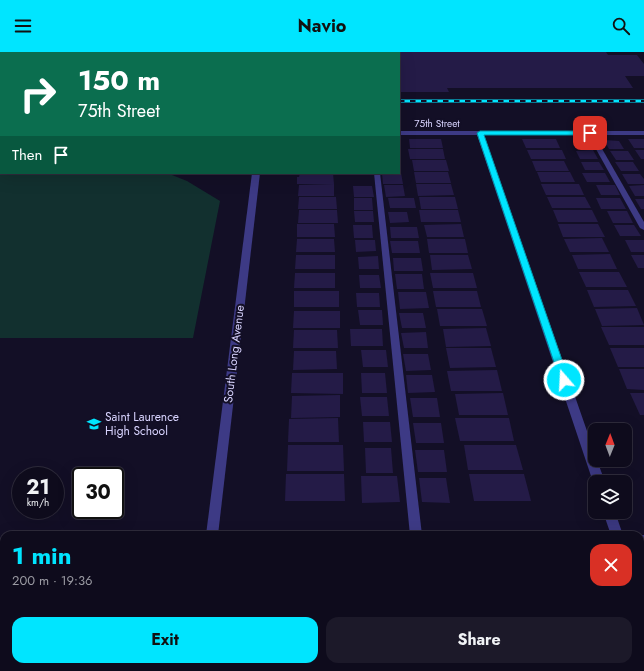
<!DOCTYPE html>
<meta charset="utf-8">
<style>
body{margin:0;font-family:Jost,sans-serif;background:#1c1929;color:#f1f3f6;height:100vh;display:flex;flex-direction:column;font-size:15px;white-space:nowrap}
*{box-sizing:border-box;margin:0}
p{font-size:13px;color:#9b9ba3}
.icon{flex:none;width:22px;height:22px;fill:none;stroke:currentColor;stroke-width:2;stroke-linecap:round;stroke-linejoin:round}
.map{position:relative;flex:1;overflow:hidden}
.drawer{position:absolute;left:0px;top:479px;width:644px;height:140px;display:flex;flex-direction:column;background:#0e0b1c;border-radius:12px 12px 0 0;box-shadow:0 4px 16px #0002,0 0 0 1px #2e2b3b}
.drawer>*{flex:none}
.hud{position:absolute;left:0px;top:0px;width:400px;height:122px;box-shadow:0 4px 16px #0002,0 0 0 1px #2e2b3b;background:#0b6e4f;color:#fff;overflow:hidden}
.needle{width:26px;rotate:1deg}
.tools{position:absolute;left:588px;top:371px;display:grid;gap:8px}
.tools a{display:grid;place-items:center;width:44px;height:44px;border-radius:8px;background:#0e0b1c;box-shadow:0 4px 16px #0002,0 0 0 1px #2e2b3b;font-size:20px}
.speed{position:absolute;left:12px;top:415px;display:flex;gap:8px;font-size:20px;font-weight:700;text-align:center}
.speed>*{display:grid;place-content:center;width:52px;height:52px;border-radius:50%;background:#0e0b1c;box-shadow:0 4px 16px #0002,0 0 0 1px #2e2b3b;line-height:1}
.speed small{font-size:10px;font-weight:400}
.speed .limit{border:2px solid #111;border-radius:6px;background:#fff;color:#111}
.pin{position:absolute;display:grid;place-items:center;width:34px;height:34px;color:#fff;margin:-17px;border-radius:8px;box-shadow:0 2px 6px #0006}
.me{position:absolute;width:44px;margin:-22px;rotate:341deg;stroke-linejoin:round;filter:drop-shadow(0 0 3px #0008)}
.turn{display:flex;align-items:center;gap:14px;height:84px;padding:0 12px;font-size:18px}
.turn .icon{width:52px;height:52px;stroke-width:2.5}
.turn b{display:block;font-size:28px;line-height:34px}
.then{display:flex;align-items:center;height:38px;padding:0 12px;background:#0003;gap:8px;font-size:15px}
.round{display:grid;place-items:center;flex:none;width:42px;height:42px;border-radius:12px;background:#1c1929}
.head{display:flex;align-items:center;justify-content:space-between;height:68px;padding:0 12px}
h1{font-size:24px;font-weight:700;line-height:30px;color:#00e5ff}
.cta{display:flex;gap:8px;margin-top:auto;padding:8px 12px}
.cta a{flex:1;height:46px;border-radius:12px;background:#00e5ff;color:#111;font-size:16px;font-weight:700;line-height:46px;text-align:center}
.cta a+a{background:#1c1929;color:#f1f3f6}
header{display:flex;justify-content:space-between;align-items:center;height:52px;padding:0 12px;background:#00e5ff;color:#111;font-size:18px;font-weight:700}
.map>svg:first-child{display:block}
.green{fill:#12302f}
.building{fill:#241b47}
.lines{fill:none;stroke-linecap:round;stroke-linejoin:round}
.service{fill:#3d3a85;fill-rule:evenodd}
.minor{fill:#3d3a85;fill-rule:evenodd}
.rail-casing{stroke:#00e5ff;stroke-width:3}
.rail{stroke:#130f26;stroke-width:2;stroke-dasharray:5.5;stroke-linecap:butt}
.route{fill:#00e5ff;stroke:#0095a6}
.labels{text-anchor:middle;stroke-width:4;stroke-linejoin:round;paint-order:stroke}
.far-street-label{font-size:10px;fill:#d9d4ff;stroke:#130f26}
.street-label{font-size:12px;fill:#d9d4ff;stroke:#130f26}
.poi-label{font-size:12px;fill:#d9d4ff;stroke:#130f26;text-anchor:start}
</style>
<header><svg class="icon" aria-label="menu" viewBox="0 0 24 24"><path d="M4 6h16M4 12h16M4 18h16"/></svg>Navio<svg class="icon" aria-label="search" viewBox="0 0 24 24"><circle cx="10" cy="10" r="6"/><path d="M15 15l6 6"/></svg></header>
<div class="map">
<svg width="644" height="619" viewBox="0 0 644 619">
<rect width="100%" height="100%" fill="#130f26"/>
<!-- green -->
<path class="green" d="M0,109L1,121H167L187,129L220,149L193,286H0Z"/>
<!-- building -->
<g class="building">
<path d="M399,0H606L608,3H637L644,12V24H625L633,36H447L449,40H399Z"/>
<path d="M409,87H441L443,96H410Z"/>
<path d="M522,87H556L560,96H526Z"/>
<path d="M628,87H644V96H634Z"/>
<path d="M573,88H590L594,96H577Z"/>
<path d="M604,88L619,89L624,97H609Z"/>
<path d="M408,97H443L445,107H410Z"/>
<path d="M527,98H562L566,107H531Z"/>
<path d="M593,98L598,107H580L576,99Z"/>
<path d="M635,98H644V107H641Z"/>
<path d="M610,99H628L634,108H616Z"/>
<path d="M412,108H446L449,119H414Z"/>
<path d="M532,109H564L569,119H536Z"/>
<path d="M581,110H599L604,118H585Z"/>
<path d="M615,110H633L639,119H621Z"/>
<path d="M414,120H448L451,131H416Z"/>
<path d="M537,120H570L575,130H541Z"/>
<path d="M300,121H333L334,132H297V125H299Z"/>
<path d="M382,121H401L403,132H383Z"/>
<path d="M582,121H605L610,130H587Z"/>
<path d="M622,122H640L644,127V132H628Z"/>
<path d="M334,132V144H298L299,133Z"/>
<path d="M416,132H451L454,143L418,144Z"/>
<path d="M541,132H579L584,143H546Z"/>
<path d="M384,133H403L405,144L386,145Z"/>
<path d="M596,133H615L620,143H601Z"/>
<path d="M644,133V144H635L629,134Z"/>
<path d="M353,134H372L374,145H354Z"/>
<path d="M299,145H336L337,157H298Z"/>
<path d="M419,145H455L458,157H421Z"/>
<path d="M547,145H585L591,156H552Z"/>
<path d="M354,146H372L373,158H354Z"/>
<path d="M388,146H414L416,156H390Z"/>
<path d="M596,146H620L626,157H601Z"/>
<path d="M635,147H644V157H641Z"/>
<path d="M299,158H337L338,171H298Z"/>
<path d="M419,158H458L461,170H421Z"/>
<path d="M553,158H592L598,170H558Z"/>
<path d="M354,159H373L374,170H355Z"/>
<path d="M607,159H627L633,171H613Z"/>
<path d="M388,160H407L409,170L390,171Z"/>
<path d="M297,172H334L335,185H297Z"/>
<path d="M461,172L464,185H427L424,173Z"/>
<path d="M558,172H598L605,185H563Z"/>
<path d="M353,173H372L373,186H354Z"/>
<path d="M614,173H634L641,184H620Z"/>
<path d="M390,175H417L419,186H391Z"/>
<path d="M602,186L609,200H570L564,187Z"/>
<path d="M297,187H334L335,200H296Z"/>
<path d="M427,187H465L468,201H429Z"/>
<path d="M355,188H375L376,199L356,200Z"/>
<path d="M625,188H644V200H631Z"/>
<path d="M390,189H418L420,201H392Z"/>
<path d="M610,202L617,217H578L572,203Z"/>
<path d="M296,203H335V217H295Z"/>
<path d="M430,203H468L472,217L432,218Z"/>
<path d="M631,203H644V216H638Z"/>
<path d="M378,204L379,217H359L358,205Z"/>
<path d="M393,206H421L423,219H394Z"/>
<path d="M579,220H619L627,235H586Z"/>
<path d="M295,221H335V236H294Z"/>
<path d="M430,221H473L477,236H433Z"/>
<path d="M395,222H422L424,237H397Z"/>
<path d="M359,223H379L381,236H360Z"/>
<path d="M587,238H628L636,254L594,255Z"/>
<rect x="294" y="239" width="45" height="16"/>
<path d="M433,239H477L481,255H436Z"/>
<path d="M398,240H426L429,256L400,257Z"/>
<path d="M356,241H379L380,255H357Z"/>
<path d="M637,256L644,273L602,274L595,257Z"/>
<path d="M437,257H482L487,274H440Z"/>
<path d="M358,258H382L383,273H360Z"/>
<path d="M294,259H340V276H293Z"/>
<path d="M399,261H423L426,276H402Z"/>
<path d="M601,275H644V293H609Z"/>
<path d="M486,276L491,294L446,295L443,277Z"/>
<path d="M350,277H382L383,294H351Z"/>
<path d="M294,278H337L338,296H293Z"/>
<path d="M426,280L428,296H404L401,281Z"/>
<path d="M446,296H491L496,315L450,316Z"/>
<path d="M610,296H644V315H618Z"/>
<path d="M361,298H386L388,315H363Z"/>
<path d="M294,299H336L337,317L293,318Z"/>
<path d="M403,302H428L431,318L406,319Z"/>
<path d="M619,317H644V338L627,337Z"/>
<path d="M497,318L502,339H451L447,319Z"/>
<path d="M292,321H343V342L291,341Z"/>
<path d="M361,321H385L387,341H362Z"/>
<path d="M406,323H432L435,340L408,341Z"/>
<path d="M503,341L508,363H459L455,342Z"/>
<path d="M630,341H644V363H640Z"/>
<path d="M340,343V365L291,366L292,344Z"/>
<path d="M360,345H387L389,364H362Z"/>
<path d="M410,346H437L440,365H413Z"/>
<path d="M338,366L339,390H288L289,367Z"/>
<path d="M455,366H509L514,389H460Z"/>
<path d="M363,370H390L392,390H364Z"/>
<path d="M413,371H441L444,391H416Z"/>
<path d="M288,393H343L344,419H287Z"/>
<path d="M464,393H516L523,418H468Z"/>
<path d="M365,396H391L393,421H366Z"/>
<path d="M415,398H444L447,420H418Z"/>
<path d="M286,422H344L345,449H285Z"/>
<path d="M469,422H524L531,449H474Z"/>
<path d="M361,424H397L400,450L362,451Z"/>
<path d="M419,426H446L450,451L422,450Z"/>
<rect x="281" y="615" width="68" height="4"/>
<path d="M378,615H414L415,619H379Z"/>
</g>
<g class="lines">
<!-- service -->
<g class="service">
<path d="M200,0H206L199,1Z"/>
<rect x="0" y="25" width="1" height="4"/>
<path d="M590,79L593,81L644,170V178L640,176L587,81Z"/>
<path d="M374,121H380L422,483H410Z"/>
<path d="M30,615H42L41,619H29Z"/>
<rect x="96" y="615" width="12" height="4"/>
<rect x="425" y="615" width="12" height="4"/>
</g>
<!-- minor -->
<g class="minor">
<path d="M399,79H644V83H484L595,402V408H597L605,430H595V434L593,430L477,83H399Z"/>
<path d="M252,121H260L218,483H206Z"/>
<path d="M603,460H615L623,483H611Z"/>
<rect x="640" y="483" width="4" height="12"/>
<path d="M640,544L644,546V569L640,567Z"/>
<rect x="188" y="615" width="14" height="4"/>
</g>
<defs>
<path id="rail" d="M399,49H644"/>
</defs>
<!-- rail casing -->
<use href="#rail" class="rail-casing"/>
<!-- rail -->
<use href="#rail" class="rail"/>
</g>
<!-- route -->
<path class="route" d="M480,79H590L593,81L590,83H484L569,328L568,331H561L560,328L477,81Z"/>
<!-- icons -->
<defs>
<symbol id="school-bare" viewBox="-9 -9 18 18"><path d="M0-5L7-2L0 1L-7-2ZM-4 1L0 2.5L4 1V4Q0 6-4 4Z" fill="#00e5ff" stroke="#130f26" stroke-width="2.5" paint-order="stroke"/></symbol>
</defs>
<g fill-rule="evenodd">
<use href="#school-bare" x="84" y="362" width="20" height="20"/>
</g>
<g class="labels">
<!-- far-street labels -->
<g class="far-street-label">
<text x="437" y="75">75th Street</text>
</g>
<!-- street labels -->
<g class="street-label">
<text transform="translate(234 302) rotate(-83)" y="4">South Long Avenue</text>
</g>
<!-- poi labels -->
<g class="poi-label">
<text x="105" y="369">Saint Laurence<tspan x="105" dy="14">High School</tspan></text>
</g>
</g>
</svg>
<div class="tools">
<a><svg class="needle" viewBox="-14 -14 28 28"><path d="M0-13l5 13h-10z" fill="#e53935"/><path d="M0 13l5-13h-10z" fill="#9b9ba3"/></svg></a>
<a><svg class="icon" aria-label="layers" viewBox="0 0 24 24"><path d="M12 4l9 5-9 5-9-5zM3 14l9 5 9-5"/></svg></a>
</div>
<div class="speed"><div>21<small>km/h</small></div><div class="limit">30</div></div>
<div class="pin" style="left:590px;top:81px;background:#d93025"><svg class="icon" aria-label="arrive" viewBox="0 0 24 24"><path d="M6 21V4h12l-3 4 3 4H6"/></svg></div>
<svg class="me" style="left:564px;top:328px" viewBox="-20 -20 40 40"><circle r="17" fill="#00e5ff" stroke="#fff" stroke-width="3"/><path d="M0-11L8 9 0 5-8 9z" fill="#fff"/></svg>
<div class="hud">
<div class="turn"><svg class="icon" aria-label="right" viewBox="0 0 24 24"><path d="M7 20v-9h11M14 6l5 5-5 5"/></svg><div><b>150 m</b>75th Street</div></div>
<div class="then">Then<svg class="icon" aria-label="arrive" viewBox="0 0 24 24"><path d="M6 21V4h12l-3 4 3 4H6"/></svg></div>
</div>
<section class="drawer">
<div class="head"><div><h1>1 min</h1><p>200 m · 19:36</p></div><a class="round" style="background:#d93025;color:#fff"><svg class="icon" aria-label="close" viewBox="0 0 24 24"><path d="M6 6l12 12M18 6L6 18"/></svg></a></div>
<div class="cta"><a>Exit</a><a>Share</a></div>
</section>
</div>
